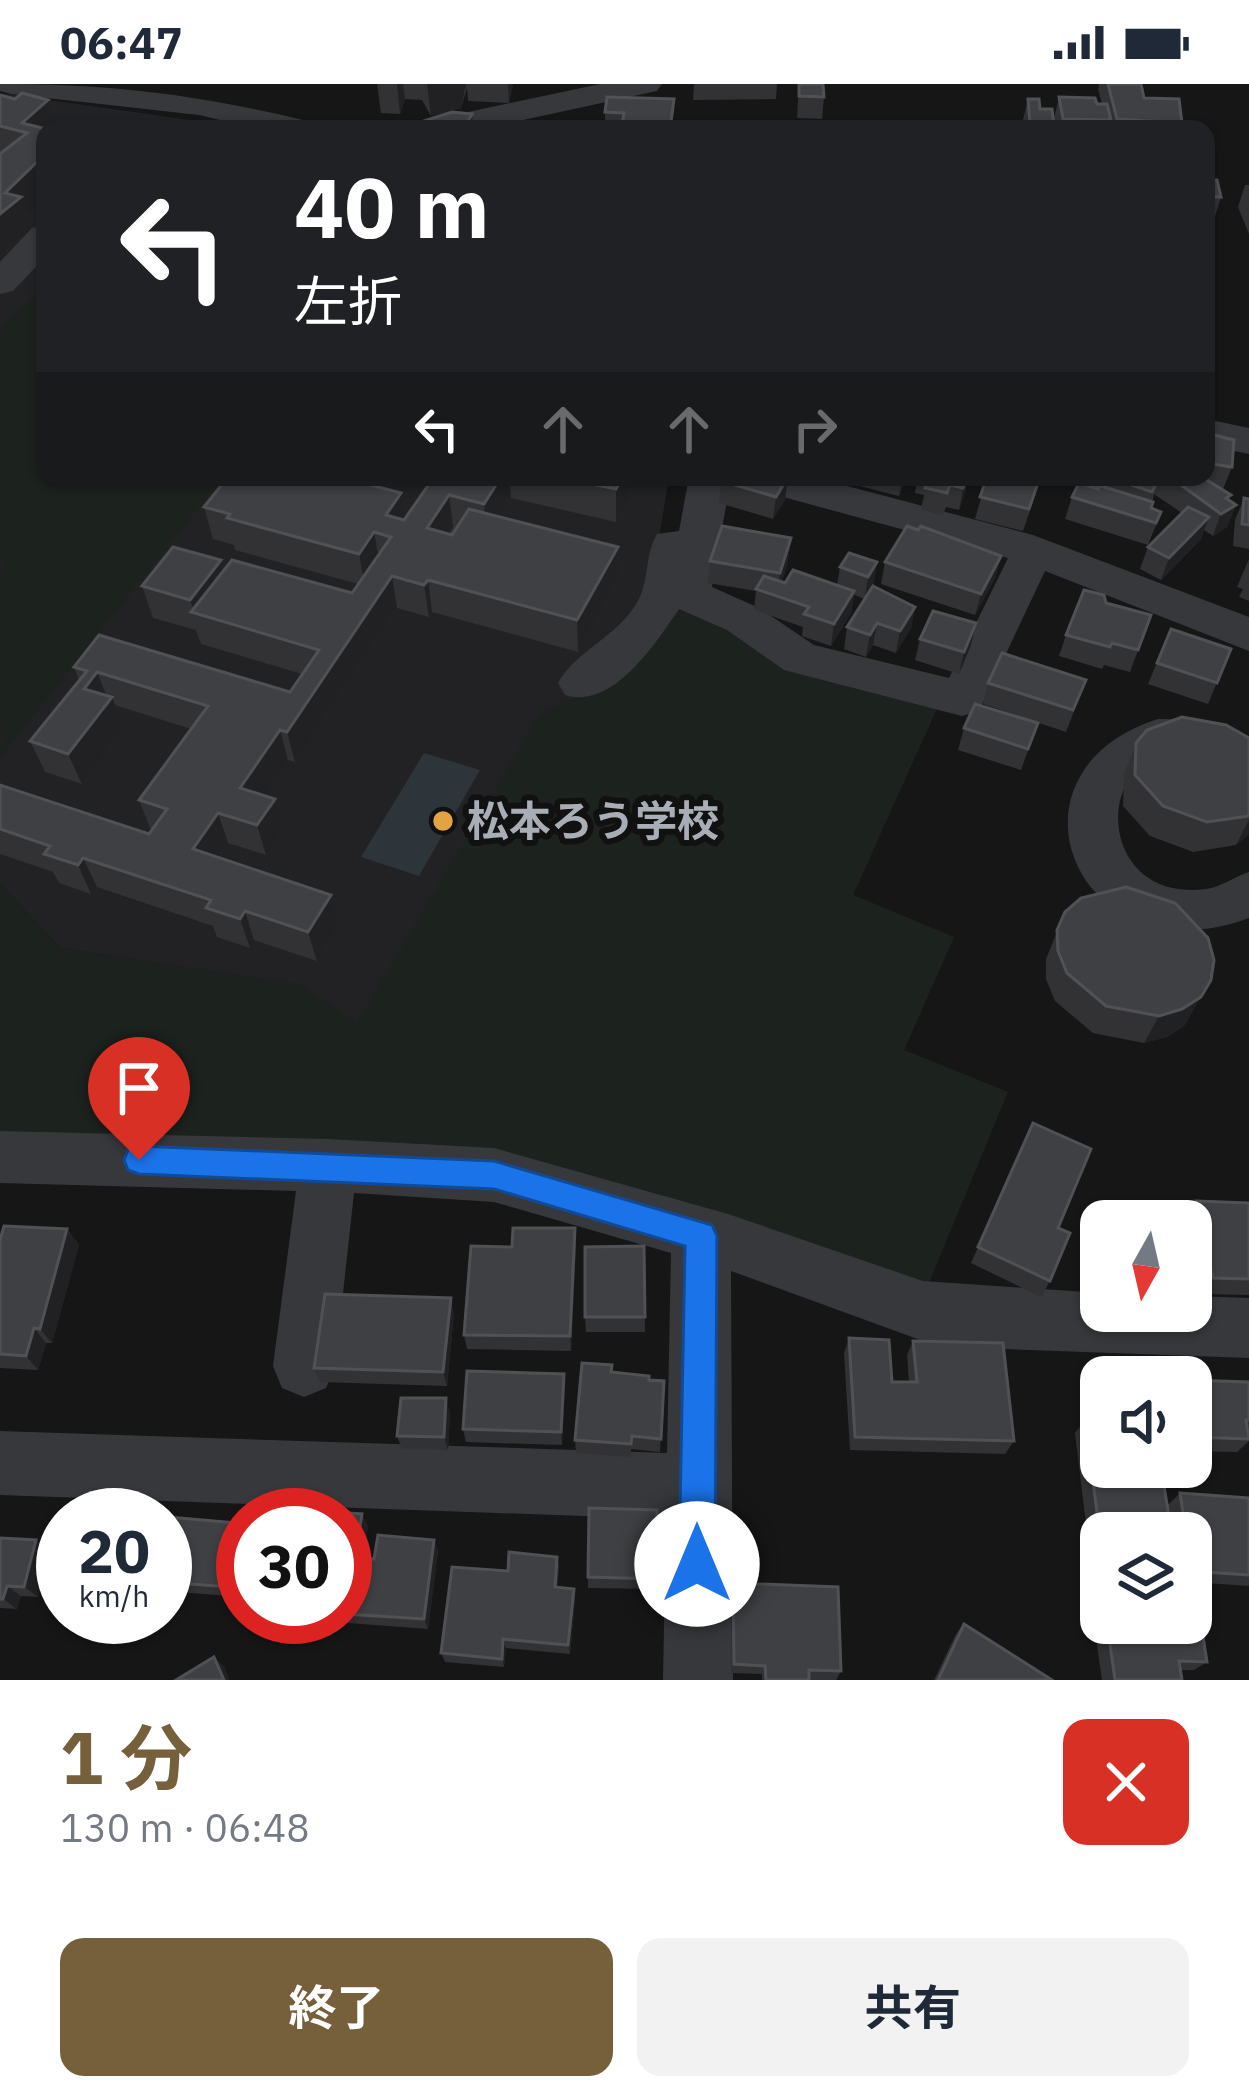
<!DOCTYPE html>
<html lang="ja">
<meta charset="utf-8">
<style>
body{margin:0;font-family:"IBM Plex Sans","Noto Sans JP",sans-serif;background:#f2f2f3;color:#1f2937;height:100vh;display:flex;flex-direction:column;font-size:45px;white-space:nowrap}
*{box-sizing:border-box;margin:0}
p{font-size:39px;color:#747a83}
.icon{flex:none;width:66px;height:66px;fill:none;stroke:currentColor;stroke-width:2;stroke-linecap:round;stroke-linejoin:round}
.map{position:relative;height:1596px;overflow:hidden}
.details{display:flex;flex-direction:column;background:#fff;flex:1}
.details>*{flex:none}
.hud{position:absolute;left:36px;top:36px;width:1179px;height:366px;border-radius:24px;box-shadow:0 3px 9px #0004;background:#202124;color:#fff;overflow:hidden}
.needle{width:78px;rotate:188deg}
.fabs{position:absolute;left:1080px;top:1116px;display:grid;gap:24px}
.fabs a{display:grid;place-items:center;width:132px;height:132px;border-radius:24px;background:#fff;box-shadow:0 3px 9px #0004;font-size:60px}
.speed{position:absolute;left:36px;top:1404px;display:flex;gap:24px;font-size:60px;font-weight:700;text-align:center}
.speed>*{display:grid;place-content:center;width:156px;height:156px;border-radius:50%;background:#fff;box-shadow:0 3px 9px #0004;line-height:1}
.speed small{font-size:30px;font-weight:400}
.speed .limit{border:18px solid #d22;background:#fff;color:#111}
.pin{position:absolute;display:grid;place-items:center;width:102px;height:102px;color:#fff;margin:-123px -51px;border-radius:50% 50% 50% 0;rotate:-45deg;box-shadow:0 0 12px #0007}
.pin .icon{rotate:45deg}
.me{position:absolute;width:132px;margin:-66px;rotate:0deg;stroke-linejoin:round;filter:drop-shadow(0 0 9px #0008)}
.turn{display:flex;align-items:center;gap:42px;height:252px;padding:0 60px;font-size:54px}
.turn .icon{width:156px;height:156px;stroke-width:2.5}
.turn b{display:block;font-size:84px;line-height:102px}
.lanes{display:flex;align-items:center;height:114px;padding:0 60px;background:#0003;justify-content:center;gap:60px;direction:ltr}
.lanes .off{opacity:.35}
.round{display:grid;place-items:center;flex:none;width:126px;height:126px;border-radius:24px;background:#f2f2f3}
.summary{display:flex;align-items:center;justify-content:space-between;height:204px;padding:0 60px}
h1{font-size:72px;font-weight:700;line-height:90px;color:#76603c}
.button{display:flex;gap:24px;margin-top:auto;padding:24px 60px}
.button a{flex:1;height:138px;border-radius:24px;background:#76603c;color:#fff;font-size:48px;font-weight:700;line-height:138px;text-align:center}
.button a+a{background:#f2f2f3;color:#1f2937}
.status{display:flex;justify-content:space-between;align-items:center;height:84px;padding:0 60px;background:#fff;direction:ltr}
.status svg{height:33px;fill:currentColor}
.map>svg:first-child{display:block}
.built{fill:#222224}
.green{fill:#1c221d}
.water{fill:#2d353a}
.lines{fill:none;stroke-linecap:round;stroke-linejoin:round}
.minor{fill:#37383c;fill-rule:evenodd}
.wall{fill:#323235}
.shaded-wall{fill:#212123}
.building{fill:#3f4043;stroke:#4f5155;stroke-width:3}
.route{fill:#1a73e8;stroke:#114b97;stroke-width:3}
.poi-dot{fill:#e1a343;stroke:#111112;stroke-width:4.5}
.labels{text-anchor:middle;stroke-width:12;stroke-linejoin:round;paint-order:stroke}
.poi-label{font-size:42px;font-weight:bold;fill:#a9aeb6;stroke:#111112;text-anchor:start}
</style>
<div class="status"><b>06:47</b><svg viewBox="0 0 49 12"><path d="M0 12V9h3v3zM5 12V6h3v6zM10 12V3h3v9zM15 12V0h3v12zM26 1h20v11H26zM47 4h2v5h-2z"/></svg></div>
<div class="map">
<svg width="1249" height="1596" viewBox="0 0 1249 1596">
<rect width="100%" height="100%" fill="#161617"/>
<!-- built -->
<path class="built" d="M0,9L253,45H45V393H669L653,491L939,620L853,811L954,853L904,966L1008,1008L577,1091L299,901L60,864L0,800Z"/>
<!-- green -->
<g class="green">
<path d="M45,202V393H223L0,674V487L8,478L0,474V245Z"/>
<path d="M677,515L939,620L853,811L954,853L904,966L1008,1008L926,1206L577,1091L0,1052V800L60,864L299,900L357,939L540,630L581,610Z"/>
</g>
<!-- water -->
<path class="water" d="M424,669L480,686L419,792L361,773Z"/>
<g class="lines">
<!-- minor -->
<g class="minor">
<path d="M0,0C113,0 201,11 311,38L316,45H258L199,31L11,10L0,7Z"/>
<path d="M600,0H662L657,7L482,45H418L435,35Z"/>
<path d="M45,141V173L13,207L0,210V178L32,144Z"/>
<path d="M1206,335L1249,344V370L1206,361Z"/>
<path d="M689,393H731L712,503L759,524L814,561L949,594L1008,474L746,403L740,393H813L1033,451L1249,533V567L1045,487L979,627L962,632L784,586L727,546L679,525C656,559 613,626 565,611L558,599C577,565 620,552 639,515C649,495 645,470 657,450L679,447Z"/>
<path d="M1158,635L1201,636L1249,658V698C1222,690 1201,670 1172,671C1093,676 1098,819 1206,805C1221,803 1234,793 1249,788V834C1076,898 991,688 1158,635Z"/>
<path d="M0,1047L328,1055L494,1064L728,1130L923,1197L1101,1209V1227H1191V1212L1249,1214V1274L978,1264L923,1257L731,1187L733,1596H663L666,1435L0,1411V1347L667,1369L671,1169L494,1118L354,1109L335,1282L326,1304L304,1313L282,1304L273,1282L296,1107L0,1099Z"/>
</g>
</g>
<!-- wall -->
<g class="wall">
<path d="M377,0H513L509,19L468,17L467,4L461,24L431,32L422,16L405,15L400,30L381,29Z"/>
<path d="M694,0H777L776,15L693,16Z"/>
<path d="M799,0L824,13L822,35L797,34Z"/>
<path d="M1099,0H1141L1144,14L1182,39L1180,45H1056L1054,35L1059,13L1102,20L1098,5Z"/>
<path d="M0,11L15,15L48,16L26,130L31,145L0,173Z"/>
<path d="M674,15L672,45H605V28Z"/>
<path d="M1028,15L1040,25L1054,41V45H1024L1023,36Z"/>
<path d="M1206,96L1221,113L1211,145H1206Z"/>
<path d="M1245,101H1249V150L1238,123Z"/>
<path d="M1206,349L1232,383L1223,405H1220L1231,411L1229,416L1236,421L1227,443L1213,452L1204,446L1201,455L1161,496L1140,485L1148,463L1182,429L1154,410L1151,425L1161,428L1148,461L1065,435L1072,413L1081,400L1083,393H1206Z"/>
<path d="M430,393H629V415L616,438L511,414L499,432L618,495L578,568L432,528L429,533L397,524L295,678L288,676L265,711L283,745L266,771L228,759L218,774L331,811L339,840L317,877L254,856L250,864L217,853L213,842L97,803L91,810L59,799L53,788L0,770V701L149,750L151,746L139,716L191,645L115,621L124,644L82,700L45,688L30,657L79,596L74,583L290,608L302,590L201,560L196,546L153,534L142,502L221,476L223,486L352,509L358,500L235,466L234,461L213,455L204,423L401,409L405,435L433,394Z"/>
<path d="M788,393L785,416L773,435L719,419L721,397Z"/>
<path d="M844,393H907L899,412L844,398Z"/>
<path d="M918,393H970L959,426L946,423L943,431L921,426L924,411L915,409Z"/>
<path d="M987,393H1013L1012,395L1033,418L1023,447L975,435Z"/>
<path d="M1244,414L1249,415V465L1233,462L1235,436Z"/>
<path d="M791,454L788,476L782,498L837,501L840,483L849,469L874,500L865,515L854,511L851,529L831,562L802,552L803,543L754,526L756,507L708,499L710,477Z"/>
<path d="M1001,472L995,494L975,531L881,500L885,478Z"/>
<path d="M1249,475V517L1239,513L1243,505L1237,503Z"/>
<path d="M1106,519L1151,531L1130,588L1104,581L1102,585L1059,572L1066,551Z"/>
<path d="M915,523L911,544L896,569L873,561L866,573L844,565L847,543Z"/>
<path d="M1171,545L1231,565L1208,620L1148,600Z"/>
<path d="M920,555L971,561L959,590L915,576Z"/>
<path d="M1086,596L1066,648L983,620L988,599Z"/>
<path d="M1038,639L1021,686L958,666L964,644Z"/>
<path d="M1249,654V750L1236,761L1193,768L1150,752L1123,722L1124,690L1136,659Z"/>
<path d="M1065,828L1185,941L1167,953L1144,959L1093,949L1055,917L1046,895V875Z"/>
<path d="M1033,1039L1058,1144L1050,1197L1041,1213L971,1179Z"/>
<path d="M1196,1117L1249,1119V1211L1201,1210L1191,1164V1137H1185V1134Z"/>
<path d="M67,1145L79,1161L52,1259H46L38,1286L0,1284V1156Z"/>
<path d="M576,1160L571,1267L467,1265L464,1251L512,1163Z"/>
<path d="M644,1162L645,1248H586L585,1233Z"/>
<path d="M454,1229L447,1302L320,1298L314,1284Z"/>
<path d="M849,1254L892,1298H909L907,1271L913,1257L1014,1357L1005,1370L850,1366L844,1269Z"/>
<path d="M612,1281V1289L664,1297L660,1368L631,1365V1373L576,1369L575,1356Z"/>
<path d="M564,1290L565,1304L562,1361L466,1358L463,1345Z"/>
<path d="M1191,1296L1249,1298V1357L1237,1368L1191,1367Z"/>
<path d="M450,1328L448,1366L402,1365L397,1352Z"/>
<path d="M1085,1336L1170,1439L1159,1449L1087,1448L1075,1349Z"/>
<path d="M1180,1409L1249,1414V1502L1191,1498V1449H1171L1168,1421Z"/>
<path d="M657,1426L655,1505L588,1504V1493Z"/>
<path d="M345,1431L368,1442L363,1474L374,1475L434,1456L438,1467L428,1545L295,1535L293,1542L278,1541L271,1533H345Z"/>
<path d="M165,1445H243V1513L165,1507Z"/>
<path d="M0,1454L36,1456L50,1467L38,1513L21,1512L17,1525L0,1524Z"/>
<path d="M557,1473L559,1483L557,1503L574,1505L575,1515L570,1570L506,1564L504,1583L445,1578L441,1569L508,1487Z"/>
<path d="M733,1499L841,1587L836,1596H762V1590L731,1589V1509Z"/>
<path d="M1101,1528V1539H1191L1207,1578L1194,1586H1181L1182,1596H1102L1093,1534Z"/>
<path d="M964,1540L1052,1596H934L956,1550Z"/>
</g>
<!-- shaded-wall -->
<g class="shaded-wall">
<path d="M397,0H403L405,15L400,30Z"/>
<path d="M427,0H466L461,24L431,32Z"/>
<path d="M508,0H513L509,19Z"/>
<path d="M48,16L57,45H45L22,39Z"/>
<path d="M472,30L473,45H464Z"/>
<path d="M45,70V112L26,130L31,145L0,173V130L5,109Z"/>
<path d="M501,393H509L511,414L487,452L484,420Z"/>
<path d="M621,393H629V415L616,438V405Z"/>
<path d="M788,393L785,416L773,435L776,413Z"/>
<path d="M902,393H907L899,412Z"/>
<path d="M967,393H970L959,426L963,404Z"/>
<path d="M401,409L406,441L386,431Z"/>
<path d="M449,411L453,443L431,476L427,444Z"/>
<path d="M1231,411L1224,428L1236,421L1227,443L1213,452L1226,414Z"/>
<path d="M1209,433L1201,455L1161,496L1169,474Z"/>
<path d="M374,448L380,480L365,502L359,470Z"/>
<path d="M791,454L788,476L778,511L780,489Z"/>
<path d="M618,463V495L578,568L577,536Z"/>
<path d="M1001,472L995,494L975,531L981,510Z"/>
<path d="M221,476L229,508L195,529L190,516Z"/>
<path d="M877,478L874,500L865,515L868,493Z"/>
<path d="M392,492L397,524L295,678L287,648Z"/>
<path d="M428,496L432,528L429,533L424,501Z"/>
<path d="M854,507L851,529L831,562L834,540Z"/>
<path d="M915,523L911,544L896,569L900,547Z"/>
<path d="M877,539L873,561L866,573L870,551Z"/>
<path d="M976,539L971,561L959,590L964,568Z"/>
<path d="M97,588L109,618L112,613L124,644L82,700L68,670L84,605Z"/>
<path d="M2,645L7,656L0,664V647Z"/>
<path d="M280,646L288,676L250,734L240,704Z"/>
<path d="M275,715L283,745L266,771L257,741Z"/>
<path d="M218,729L228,759L204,795L193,765Z"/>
<path d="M1249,736V750L1236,761Z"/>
<path d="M83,774L97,803L91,810L78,781Z"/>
<path d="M331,811L339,840L317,877L308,848Z"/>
<path d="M245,827L254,856L250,864L240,835Z"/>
<path d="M1211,896L1185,941L1167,953L1144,959L1159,932Z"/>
<path d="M575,1144L576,1160L571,1267L570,1252Z"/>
<path d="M67,1145L79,1161L52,1259L40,1245Z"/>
<path d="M451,1214L454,1229L447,1302L443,1288Z"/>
<path d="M34,1244L46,1259L38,1286L26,1272Z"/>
<path d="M564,1290L565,1304L562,1361L561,1348Z"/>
<path d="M446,1314L450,1328L448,1366L444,1353Z"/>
<path d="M362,1430L368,1442L361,1484L355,1473Z"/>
<path d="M238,1439L243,1445V1472L232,1470Z"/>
<path d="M36,1456L50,1467L38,1513L24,1503Z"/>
<path d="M434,1456L438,1467L428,1545L424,1535Z"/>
<path d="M7,1502L21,1512L17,1525L3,1515Z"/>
<path d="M574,1505L575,1515L570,1570L568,1561Z"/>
<path d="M503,1555L506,1564L504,1583L502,1575Z"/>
<path d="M214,1573L224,1582L230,1596H224Z"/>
</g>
<!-- building -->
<g class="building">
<path d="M799,0H823L824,13L799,12Z"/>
<path d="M1108,0H1141L1144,14L1179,15L1182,39L1117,35Z"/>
<path d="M22,9L48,16L22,39L46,45L45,70L5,109L21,113L0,130V70L27,49L0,42V11L15,15Z"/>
<path d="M607,13L674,15L671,38H657L656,42L622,41L624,29L605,28Z"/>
<path d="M1059,13L1095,14L1097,20H1107L1111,36L1063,35Z"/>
<path d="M1028,15H1039L1040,25H1052L1054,41L1030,40Z"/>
<path d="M452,28L472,30L464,45H408L405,43Z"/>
<path d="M1084,39L1179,44L1180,45H1084Z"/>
<path d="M1206,96H1217L1221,113L1206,112Z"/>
<path d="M1206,349L1234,356L1232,383L1206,379Z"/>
<path d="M228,393H340L401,409L386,431L404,436L434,393H501L484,420L449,411L427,444L452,451L469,425L618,463L577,536L428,496L424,501L392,492L287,648L280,646L240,704L275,715L257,741L218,729L193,765L331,811L308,848L245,827L240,835L206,824L211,816L83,774L78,781L44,770L50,762L0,745V701L149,750L167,725L139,716L208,622L97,588L84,605L112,613L68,670L30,657L87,587L74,583L99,551L290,608L319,566L191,528L232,476L352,509L391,453L374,448L359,470L227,434L230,430L204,423Z"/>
<path d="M560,393H623L616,405Z"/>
<path d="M723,393H788L776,413L721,397Z"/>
<path d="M930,393H967L963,404L950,401L947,409L925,404Z"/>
<path d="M987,393H1003L1015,396L1016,393H1026L1039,396L1029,425L980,413Z"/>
<path d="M1108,393H1160L1152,408Z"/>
<path d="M1170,393H1202L1231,411L1226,414L1236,421L1221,430Z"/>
<path d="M1079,399L1098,405V401L1153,418L1151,424L1161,428L1156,439L1072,413Z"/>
<path d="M1244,414L1249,415V441L1242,440Z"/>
<path d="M1188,423L1209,433L1169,474L1148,463Z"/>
<path d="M722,442L791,454L780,489L710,477Z"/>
<path d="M907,442L918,446L921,442L1001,472L981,510L885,478Z"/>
<path d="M173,463L221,476L190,516L142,502Z"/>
<path d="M849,469L877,478L868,493L840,483Z"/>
<path d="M793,486L854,507L834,540L804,530L809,523L756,505L764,492L785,499Z"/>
<path d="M873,502L915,523L900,547L877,539L870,551L847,543Z"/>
<path d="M1084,506L1104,511L1106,519L1151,531L1138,566L1112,559L1110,563L1066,551Z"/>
<path d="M933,527L976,539L964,568L920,555Z"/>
<path d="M1171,545L1231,565L1217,599L1157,579Z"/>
<path d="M1002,569L1086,596L1073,626L988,599Z"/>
<path d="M975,620L1038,639L1028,665L964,644Z"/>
<path d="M1182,633L1226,641L1249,654V732L1207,738L1163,722L1135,691L1136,659L1147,646Z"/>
<path d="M1126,803L1175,819L1208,854L1214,876L1211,896L1201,913L1182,925L1159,932L1106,922L1067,889L1058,867L1057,846L1065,828L1081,814Z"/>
<path d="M1033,1039L1091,1065L1058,1144L1070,1149L1050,1197L978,1163Z"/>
<path d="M1196,1117L1249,1119V1195L1213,1194Z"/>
<path d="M4,1142L67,1145L40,1245L34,1244L26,1272L0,1270V1156Z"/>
<path d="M513,1144H575L570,1252L464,1251L471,1162L512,1163Z"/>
<path d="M644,1162L645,1233H585V1163Z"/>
<path d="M325,1210L451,1214L443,1288L314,1284Z"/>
<path d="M849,1254L889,1256L892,1298H917L913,1257L1003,1259L1014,1357L855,1353Z"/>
<path d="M582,1279L612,1281L611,1288L649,1292V1296L664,1297L661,1355L632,1352L631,1360L575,1356Z"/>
<path d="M467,1287L564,1290L561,1348L463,1345Z"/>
<path d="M1191,1296L1249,1298V1336H1246L1249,1355L1191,1353Z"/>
<path d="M401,1314H446L444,1353L397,1352Z"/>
<path d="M1085,1336L1101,1337V1383H1161L1170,1439L1098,1436Z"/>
<path d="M1180,1409L1249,1414V1491L1191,1487V1449H1186Z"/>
<path d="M589,1424L657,1426L656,1495L588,1493Z"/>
<path d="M302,1426L362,1430L355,1473L374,1475L378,1451L434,1456L424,1535L345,1530V1431H301Z"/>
<path d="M168,1433L238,1439L232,1470H243V1504L165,1498V1445Z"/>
<path d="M0,1454L36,1456L24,1503L7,1502L3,1515H0Z"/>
<path d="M509,1468L557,1473L555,1503L574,1505L568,1561L503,1555L502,1575L441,1569L452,1483L508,1487Z"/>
<path d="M733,1499L838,1503L841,1587L809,1586V1596H766L765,1582L734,1580Z"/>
<path d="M1191,1527H1199L1207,1578L1179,1577L1182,1596H1115L1107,1539H1191Z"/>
<path d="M964,1540L1052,1596H938Z"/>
<path d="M214,1573L224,1596H176Z"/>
</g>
<!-- route -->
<path class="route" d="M139,1062L494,1077L712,1141L717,1152L715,1480L710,1493L697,1498L684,1493L679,1480L685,1162L494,1105L139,1090L128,1086L124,1076L128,1066Z"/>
<!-- markers -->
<circle class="poi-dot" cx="443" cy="737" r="12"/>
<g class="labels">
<!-- poi labels -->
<g class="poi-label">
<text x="467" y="752">松本ろう学校</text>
</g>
</g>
</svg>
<div class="fabs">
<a><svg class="needle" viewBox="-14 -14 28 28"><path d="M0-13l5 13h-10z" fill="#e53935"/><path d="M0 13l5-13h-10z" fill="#747a83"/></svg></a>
<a><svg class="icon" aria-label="sound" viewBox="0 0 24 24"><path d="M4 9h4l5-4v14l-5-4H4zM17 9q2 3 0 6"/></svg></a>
<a><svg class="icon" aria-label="layers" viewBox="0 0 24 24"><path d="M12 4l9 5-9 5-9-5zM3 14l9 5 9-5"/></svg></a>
</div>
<div class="speed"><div>20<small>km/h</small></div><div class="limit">30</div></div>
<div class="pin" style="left:139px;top:1076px;background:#d93025"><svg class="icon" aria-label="arrive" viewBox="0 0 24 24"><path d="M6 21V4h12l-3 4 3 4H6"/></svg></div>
<svg class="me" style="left:697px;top:1480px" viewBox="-20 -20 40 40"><circle r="19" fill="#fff"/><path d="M0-13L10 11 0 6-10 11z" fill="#1a73e8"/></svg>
<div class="hud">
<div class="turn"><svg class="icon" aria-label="left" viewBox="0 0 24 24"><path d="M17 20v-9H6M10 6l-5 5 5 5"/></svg><div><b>40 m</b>左折</div></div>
<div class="lanes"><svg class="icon" aria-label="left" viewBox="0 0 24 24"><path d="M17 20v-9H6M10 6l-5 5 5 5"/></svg><svg class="icon off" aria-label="ahead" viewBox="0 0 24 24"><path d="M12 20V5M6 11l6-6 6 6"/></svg><svg class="icon off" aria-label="ahead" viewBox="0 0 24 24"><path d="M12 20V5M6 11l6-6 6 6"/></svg><svg class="icon off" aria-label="right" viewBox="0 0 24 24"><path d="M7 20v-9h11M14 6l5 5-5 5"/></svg></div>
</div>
</div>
<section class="details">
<div class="summary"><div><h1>1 分</h1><p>130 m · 06:48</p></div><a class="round" style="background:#d93025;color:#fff"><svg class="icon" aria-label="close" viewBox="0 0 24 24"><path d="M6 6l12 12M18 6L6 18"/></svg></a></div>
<div class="button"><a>終了</a><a>共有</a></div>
</section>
